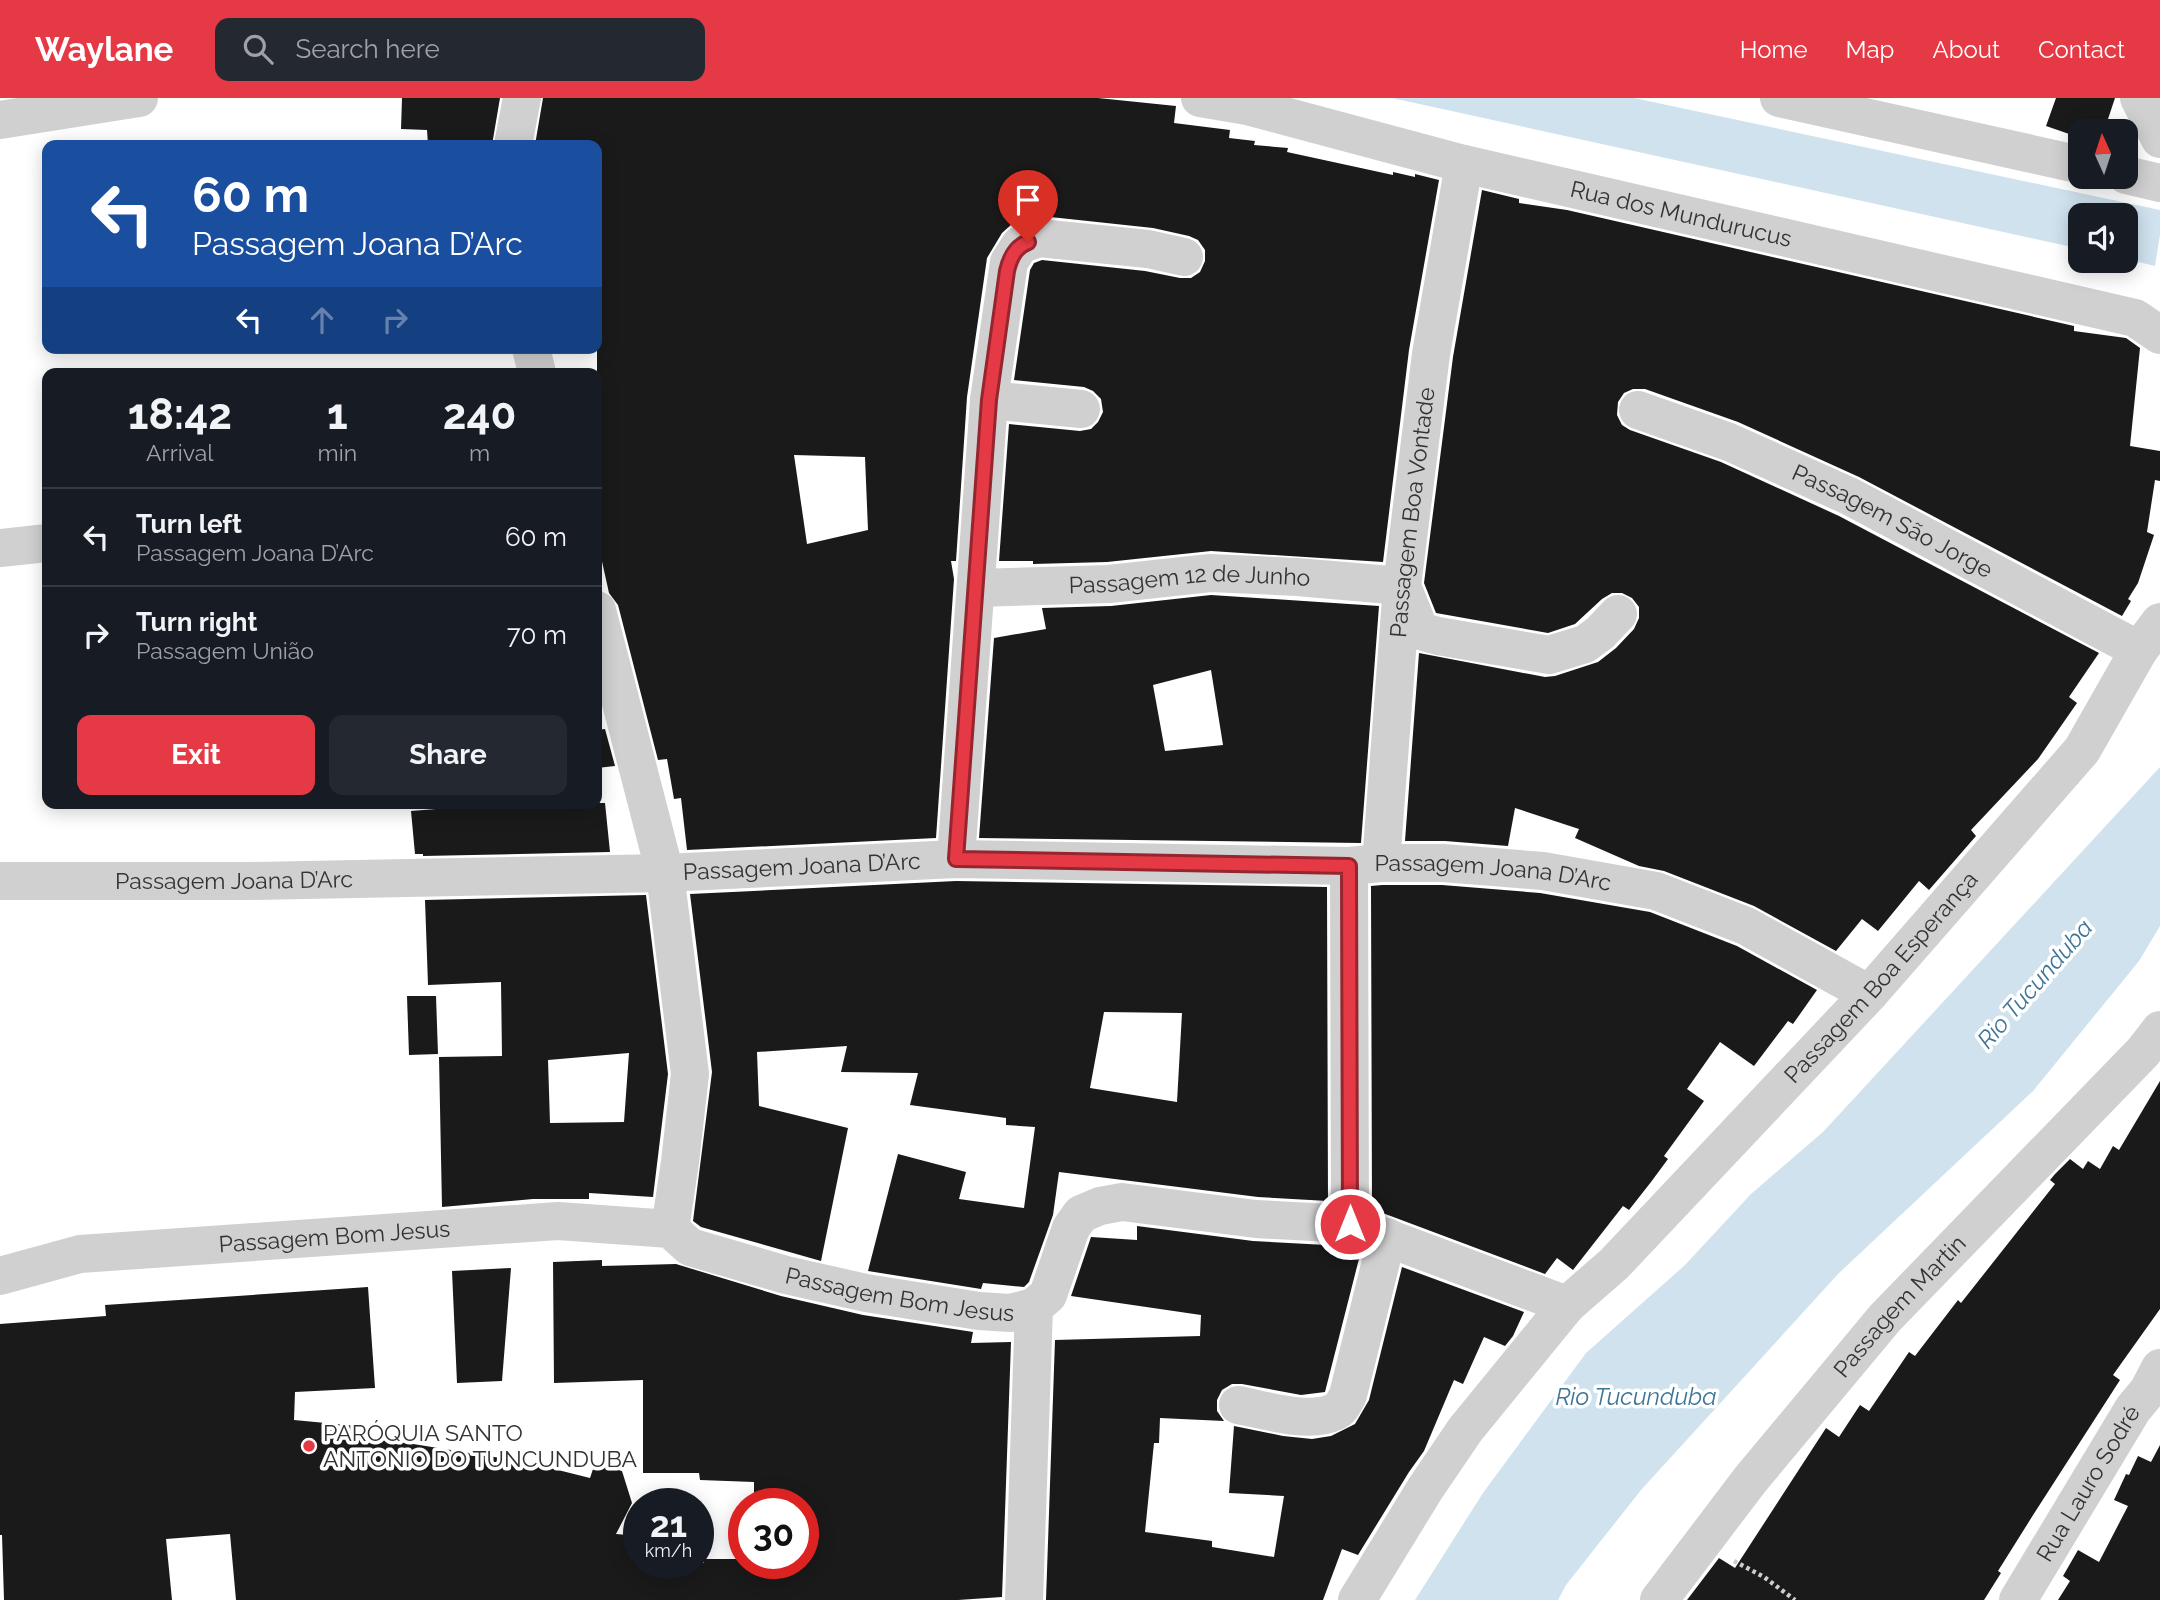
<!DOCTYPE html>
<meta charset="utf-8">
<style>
body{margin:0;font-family:Raleway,sans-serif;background:#242831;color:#f1f3f6;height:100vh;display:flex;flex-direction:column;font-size:26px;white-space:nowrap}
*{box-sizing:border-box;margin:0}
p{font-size:23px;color:#9ea1a6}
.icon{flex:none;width:38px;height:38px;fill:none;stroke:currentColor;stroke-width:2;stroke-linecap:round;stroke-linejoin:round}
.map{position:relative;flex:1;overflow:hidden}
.panel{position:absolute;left:42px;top:270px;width:560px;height:441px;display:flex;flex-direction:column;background:#171b24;border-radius:14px;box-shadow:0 4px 18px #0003}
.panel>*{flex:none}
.top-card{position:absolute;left:42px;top:42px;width:560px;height:214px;border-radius:14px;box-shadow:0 4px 18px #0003;background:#1a4fa0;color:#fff;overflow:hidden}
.needle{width:46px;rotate:357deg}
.buttons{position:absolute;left:2068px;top:21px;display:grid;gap:14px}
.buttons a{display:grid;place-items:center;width:70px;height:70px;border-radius:14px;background:#171b24;box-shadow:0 4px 18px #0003;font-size:35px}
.speed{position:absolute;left:623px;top:1390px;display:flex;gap:14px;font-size:35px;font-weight:700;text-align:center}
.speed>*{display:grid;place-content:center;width:91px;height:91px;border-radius:50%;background:#171b24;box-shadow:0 4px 18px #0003;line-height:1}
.speed small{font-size:18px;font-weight:400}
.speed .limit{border:10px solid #d22;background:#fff;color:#111}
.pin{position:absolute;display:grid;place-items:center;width:60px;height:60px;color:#fff;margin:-72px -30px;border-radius:50% 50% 50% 0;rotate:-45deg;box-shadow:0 0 7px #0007}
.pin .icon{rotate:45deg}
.me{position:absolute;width:77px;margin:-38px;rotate:0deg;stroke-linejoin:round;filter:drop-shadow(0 0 5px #0008)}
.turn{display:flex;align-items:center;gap:24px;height:147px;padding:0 35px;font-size:32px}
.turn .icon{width:91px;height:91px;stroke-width:2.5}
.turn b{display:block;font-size:49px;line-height:60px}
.lanes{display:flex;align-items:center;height:66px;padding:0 35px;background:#0003;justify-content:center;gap:35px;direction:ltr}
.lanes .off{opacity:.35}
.eta{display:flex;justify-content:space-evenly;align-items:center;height:119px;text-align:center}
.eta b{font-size:42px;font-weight:700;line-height:49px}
.cta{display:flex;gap:14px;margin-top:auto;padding:14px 35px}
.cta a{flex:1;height:80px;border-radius:14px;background:#e63946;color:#fff;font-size:28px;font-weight:700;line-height:80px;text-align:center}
.cta a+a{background:#242831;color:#f1f3f6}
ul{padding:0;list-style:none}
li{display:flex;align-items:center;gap:21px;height:98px;padding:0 35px;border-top:2px solid #363941}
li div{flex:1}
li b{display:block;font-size:26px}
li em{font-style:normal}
header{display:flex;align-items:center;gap:42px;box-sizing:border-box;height:98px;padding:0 35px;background:#e63946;color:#fff}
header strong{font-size:33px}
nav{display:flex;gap:38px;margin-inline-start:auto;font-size:24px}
.search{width:490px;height:63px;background:#242831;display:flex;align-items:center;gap:18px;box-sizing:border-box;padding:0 24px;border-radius:14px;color:#9ea1a6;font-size:26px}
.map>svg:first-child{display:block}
.water{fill:#cfe2ee}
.building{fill:#1a1a1a;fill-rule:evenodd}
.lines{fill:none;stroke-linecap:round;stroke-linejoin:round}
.path{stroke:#cdcdcd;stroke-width:4.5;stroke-dasharray:3.5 3.5;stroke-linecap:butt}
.minor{stroke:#d0d0d0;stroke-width:38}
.route-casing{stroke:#96252e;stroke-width:18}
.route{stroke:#e63946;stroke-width:12}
.poi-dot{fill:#e63946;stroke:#fff;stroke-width:2.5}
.labels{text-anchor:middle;stroke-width:7;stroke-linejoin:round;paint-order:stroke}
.street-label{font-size:23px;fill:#333;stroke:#fff}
.poi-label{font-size:23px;fill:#333;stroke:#fff;text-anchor:start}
.water-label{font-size:24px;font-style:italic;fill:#3f7597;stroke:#fff}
</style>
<header>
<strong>Waylane</strong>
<div class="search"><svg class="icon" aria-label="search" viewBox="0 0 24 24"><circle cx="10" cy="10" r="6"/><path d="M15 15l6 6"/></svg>Search here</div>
<nav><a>Home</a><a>Map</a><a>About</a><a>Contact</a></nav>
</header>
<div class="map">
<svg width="2160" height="1502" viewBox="0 0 2160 1502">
<rect width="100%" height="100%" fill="#fff"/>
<!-- water -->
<g class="water">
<path d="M1392,0H1634L2160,112V137L2155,168L2126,161V117H2081V151Z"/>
<path d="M2160,669V828L2139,863L2033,993L1839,1175L1641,1392L1566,1487L1558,1502H1415L1483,1395L1586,1255L1685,1167L1751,1096L1823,1034Z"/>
</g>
<!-- building -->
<g class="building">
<path d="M402,0H500L492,47H428L427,32L401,31Z"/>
<path d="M543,0H1098L1176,8L1174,25L1230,32L1229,40L1255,43L1254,47L1288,50L1287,54L1393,77V74L1415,79V76L1439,82L1409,252L1383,464L1211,453L1107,464L1033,466V463H999L1009,326L1080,333L1091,331L1098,324L1103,314L1101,301L1093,293L1084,289L1014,282L1030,172L1034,165L1042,162L1145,173L1180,180H1191L1200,174L1205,163V152L1198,142L1189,138L1153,130L1041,118L1012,126L1002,135L987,160L967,299L956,463H951L954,481L936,740L687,752L681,700L674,701L667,661L658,662L618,507L609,495L597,441V47H535ZM794,357L865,359L868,432L807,446Z"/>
<path d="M2056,0H2115L2104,33H2076L2075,38L2046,28Z"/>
<path d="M1482,92L1519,101V105L1567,112L2074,228V233L2126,240L2140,250L2130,348L2160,353V383L2155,382L2147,434L2154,437L2138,485L2128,501L2131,503L2122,518L1859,379L1738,324L1645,291H1633L1624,295L1618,304L1617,317L1622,327L1630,332L1721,364L1839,418L2099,555L2069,599L2077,605L2038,661L1971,732L1976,738L1929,792L1919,783L1878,833L1862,821L1836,853L1754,808L1664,773L1639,768L1575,740L1579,731L1515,710L1508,748L1445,743H1405L1419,555L1545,579L1555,578L1598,564L1616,550L1634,531L1639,520V509L1632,500L1622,495H1612L1602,501L1575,526L1548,535L1436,515L1424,485L1453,259Z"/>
<path d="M1211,497L1379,508L1361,745L979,740L994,540L1046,531L1042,510L1111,508ZM1211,572L1223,647L1165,653L1153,587Z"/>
<path d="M605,631L615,668L597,670V632Z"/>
<path d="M461,705H605L610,754L423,758V756H415L411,713L461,709Z"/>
<path d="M956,783L1327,789L1328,1103L1258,1099L1059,1074L1053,1117L1029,1184L1024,1189L983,1185L981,1191L868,1173L898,1056L966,1074L959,1101L1024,1110L1035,1029L1006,1027V1020L910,1007L918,975L841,974L847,948L757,954L759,1008L848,1030L821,1163L701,1129L693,1123L712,974L690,796ZM1104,914L1182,915L1177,1004L1090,990Z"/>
<path d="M1382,787H1442L1540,795L1650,814L1737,848L1817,892L1793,926L1788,923L1754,968L1720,944L1687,991L1704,1003L1664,1058L1668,1061L1651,1084L1629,1112L1623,1108L1573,1172L1557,1160L1545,1176L1372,1111L1371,788Z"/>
<path d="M646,797L668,976L653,1099L589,1095V1101H533L442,1109L439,959L502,958L501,884L428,887L425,802ZM629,955L624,1024L550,1025L548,962Z"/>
<path d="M407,898H436L438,956L409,957Z"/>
<path d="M2160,983V1211L2113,1277L2120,1282L2035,1414L1998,1473L2001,1475L1984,1502H1687L1719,1460L1735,1470L1826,1330L1839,1339L1860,1307L1869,1313L1909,1254L1915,1258L1958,1202L1961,1205L2055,1086L2050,1082L2055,1076L2070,1061L2083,1071L2088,1063L2100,1071L2113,1048L2119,1052Z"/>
<path d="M1137,1128L1253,1143L1345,1148L1361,1153L1325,1294L1301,1297L1242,1286H1232L1222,1292L1217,1302V1313L1224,1323L1160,1320L1159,1345H1154L1145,1434L1212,1443V1449L1274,1459L1284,1398L1229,1395L1234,1328L1283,1338L1312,1341L1331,1338L1355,1326L1369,1302L1402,1169L1524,1214L1513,1238L1505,1248L1484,1239L1463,1286L1454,1282L1424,1353L1409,1374L1358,1457L1342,1451L1323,1502H1046L1055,1242L1200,1238L1201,1217L1071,1198L1091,1139L1137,1142Z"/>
<path d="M602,1162V1168L676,1166L781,1198L863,1217L973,1234L971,1245L1011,1244L1002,1499L958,1502H236L230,1436L166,1441L172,1502H4L2,1437H0V1226L106,1218L105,1207L368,1189L375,1290L295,1294L294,1322L357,1328V1337L526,1364L590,1380L595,1365L622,1373L632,1405L616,1436L639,1438V1465H704V1461H741V1465H803V1405H754V1384L700,1382L699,1375H643V1282L554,1285L553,1164Z"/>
<path d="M511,1170L502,1283L457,1285L452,1173Z"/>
<path d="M2160,1347V1502H2058L2070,1483L2063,1478L2078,1452L2099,1464L2128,1408L2114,1402L2126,1376L2129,1377L2138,1358L2151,1364Z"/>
</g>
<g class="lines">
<!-- path -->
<path class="path" d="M1734,1463L1764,1479L1795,1502"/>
<!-- minor -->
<g class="minor">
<path id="s1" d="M1200,0L1247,8L1464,66L2135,220L2160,237"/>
<path d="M1779,0L2081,67"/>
<path d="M2139,0L2160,41"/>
<path d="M0,22L139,0"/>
<path d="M513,47L522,0"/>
<path d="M2126,77L2160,85"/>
<path d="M531,250L537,275"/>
<path d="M989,302L1081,311"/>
<path id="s2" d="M1638,312L1729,344L1849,398L2139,552"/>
<path d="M0,450L47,445"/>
<path id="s3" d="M976,490L1109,486L1210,475L1297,479L1402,488L1420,533L1438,538L1549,557L1585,546L1600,535L1618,516"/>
<path d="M597,512L665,775L690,976L680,1064L670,1131"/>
<path d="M956,761L989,302L1009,164L1020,147L1039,140L1148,151L1184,159"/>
<path id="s4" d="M1381,765L1402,488L1431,256L1464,66"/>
<path d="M1349,768L1350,1126"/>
<path id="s5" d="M0,783H249L665,775L956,761L1349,768L1381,765H1443L1543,773L1656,793L1746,828L1869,896"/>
<path id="s6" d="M0,1178L80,1156L558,1123L670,1131L690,1149L786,1177L866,1195L979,1213L1010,1215L1034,1209L1048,1197L1071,1130L1081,1116L1100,1108L1122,1104L1256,1121L1350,1126L1567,1207"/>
<path d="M1238,1307C1264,1312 1310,1326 1334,1314C1342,1311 1344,1304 1348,1297L1387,1139"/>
<path d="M1024,1502L1034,1209"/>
<path id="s7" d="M1357,1502L1425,1391L1465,1332L1567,1207L1614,1166L1869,896L2082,652L2139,552L2160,524"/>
<path id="s8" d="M1659,1502L1750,1382L1885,1220L2143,954L2160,932"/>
<path id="s9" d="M2018,1502L2133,1311L2148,1293L2160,1270"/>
</g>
</g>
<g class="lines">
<defs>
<path id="route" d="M1028,144C1015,149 1010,160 1007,173L989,302L956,761L1349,768L1350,1126"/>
</defs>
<!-- route casing -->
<use href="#route" class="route-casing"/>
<!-- route -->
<use href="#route" class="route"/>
</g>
<!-- markers -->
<circle class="poi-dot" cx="309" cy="1348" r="7"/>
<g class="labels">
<!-- street labels -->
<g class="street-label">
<text dy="8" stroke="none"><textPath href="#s1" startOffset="495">Rua dos Mundurucus</textPath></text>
<text dy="8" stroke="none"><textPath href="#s4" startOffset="352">Passagem Boa Vontade</textPath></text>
<text dy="8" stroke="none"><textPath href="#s2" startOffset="278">Passagem São Jorge</textPath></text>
<text dy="8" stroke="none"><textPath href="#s3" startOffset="214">Passagem 12 de Junho</textPath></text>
<text dy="8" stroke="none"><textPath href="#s5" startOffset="802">Passagem Joana D’Arc</textPath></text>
<text dy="8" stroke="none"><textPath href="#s5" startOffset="1494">Passagem Joana D’Arc</textPath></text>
<text dy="8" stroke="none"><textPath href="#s5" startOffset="234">Passagem Joana D’Arc</textPath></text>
<text dy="8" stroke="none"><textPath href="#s7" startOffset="817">Passagem Boa Esperança</textPath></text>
<text dy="8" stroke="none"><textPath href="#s6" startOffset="338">Passagem Bom Jesus</textPath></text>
<text dy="8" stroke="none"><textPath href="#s6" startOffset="917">Passagem Bom Jesus</textPath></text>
<text dy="8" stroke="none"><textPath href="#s8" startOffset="380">Passagem Martin</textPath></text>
<text dy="8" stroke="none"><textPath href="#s9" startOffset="136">Rua Lauro Sodré</textPath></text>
</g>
<!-- poi labels -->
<g class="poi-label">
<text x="323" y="1343">PARÓQUIA SANTO<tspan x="323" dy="26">ANTONIO DO TUNCUNDUBA</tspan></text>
</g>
<!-- water labels -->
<g class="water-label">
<text transform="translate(2035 886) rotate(-49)" y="8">Rio Tucunduba</text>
<text x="1636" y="1307">Rio Tucunduba</text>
</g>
</g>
</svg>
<div class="buttons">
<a><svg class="needle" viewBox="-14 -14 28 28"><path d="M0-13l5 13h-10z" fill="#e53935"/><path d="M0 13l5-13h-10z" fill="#9ea1a6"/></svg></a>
<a><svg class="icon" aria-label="sound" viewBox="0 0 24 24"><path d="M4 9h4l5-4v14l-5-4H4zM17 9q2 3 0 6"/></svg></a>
</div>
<div class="speed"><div>21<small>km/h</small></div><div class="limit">30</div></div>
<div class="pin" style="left:1028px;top:144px;background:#d93025"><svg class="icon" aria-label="arrive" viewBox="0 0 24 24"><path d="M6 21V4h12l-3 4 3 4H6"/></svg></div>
<svg class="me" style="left:1350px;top:1126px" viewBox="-20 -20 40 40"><circle r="17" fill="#e63946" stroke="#fff" stroke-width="3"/><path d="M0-11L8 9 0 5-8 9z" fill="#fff"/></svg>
<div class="top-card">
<div class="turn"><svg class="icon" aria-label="left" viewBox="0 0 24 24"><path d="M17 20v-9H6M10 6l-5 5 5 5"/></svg><div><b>60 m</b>Passagem Joana D’Arc</div></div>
<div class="lanes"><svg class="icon" aria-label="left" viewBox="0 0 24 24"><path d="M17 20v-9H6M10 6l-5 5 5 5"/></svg><svg class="icon off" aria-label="ahead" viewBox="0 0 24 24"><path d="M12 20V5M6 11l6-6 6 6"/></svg><svg class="icon off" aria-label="right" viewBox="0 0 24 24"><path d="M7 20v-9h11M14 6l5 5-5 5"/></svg></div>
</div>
<section class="panel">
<div class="eta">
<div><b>18:42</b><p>Arrival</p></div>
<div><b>1</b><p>min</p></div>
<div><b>240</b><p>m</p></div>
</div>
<ul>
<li><svg class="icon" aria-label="left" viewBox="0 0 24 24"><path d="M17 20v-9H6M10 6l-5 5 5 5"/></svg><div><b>Turn left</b><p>Passagem Joana D’Arc</p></div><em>60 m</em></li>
<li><svg class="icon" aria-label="right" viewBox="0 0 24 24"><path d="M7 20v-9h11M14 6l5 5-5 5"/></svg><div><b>Turn right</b><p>Passagem União</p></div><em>70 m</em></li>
</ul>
<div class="cta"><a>Exit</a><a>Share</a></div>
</section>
</div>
